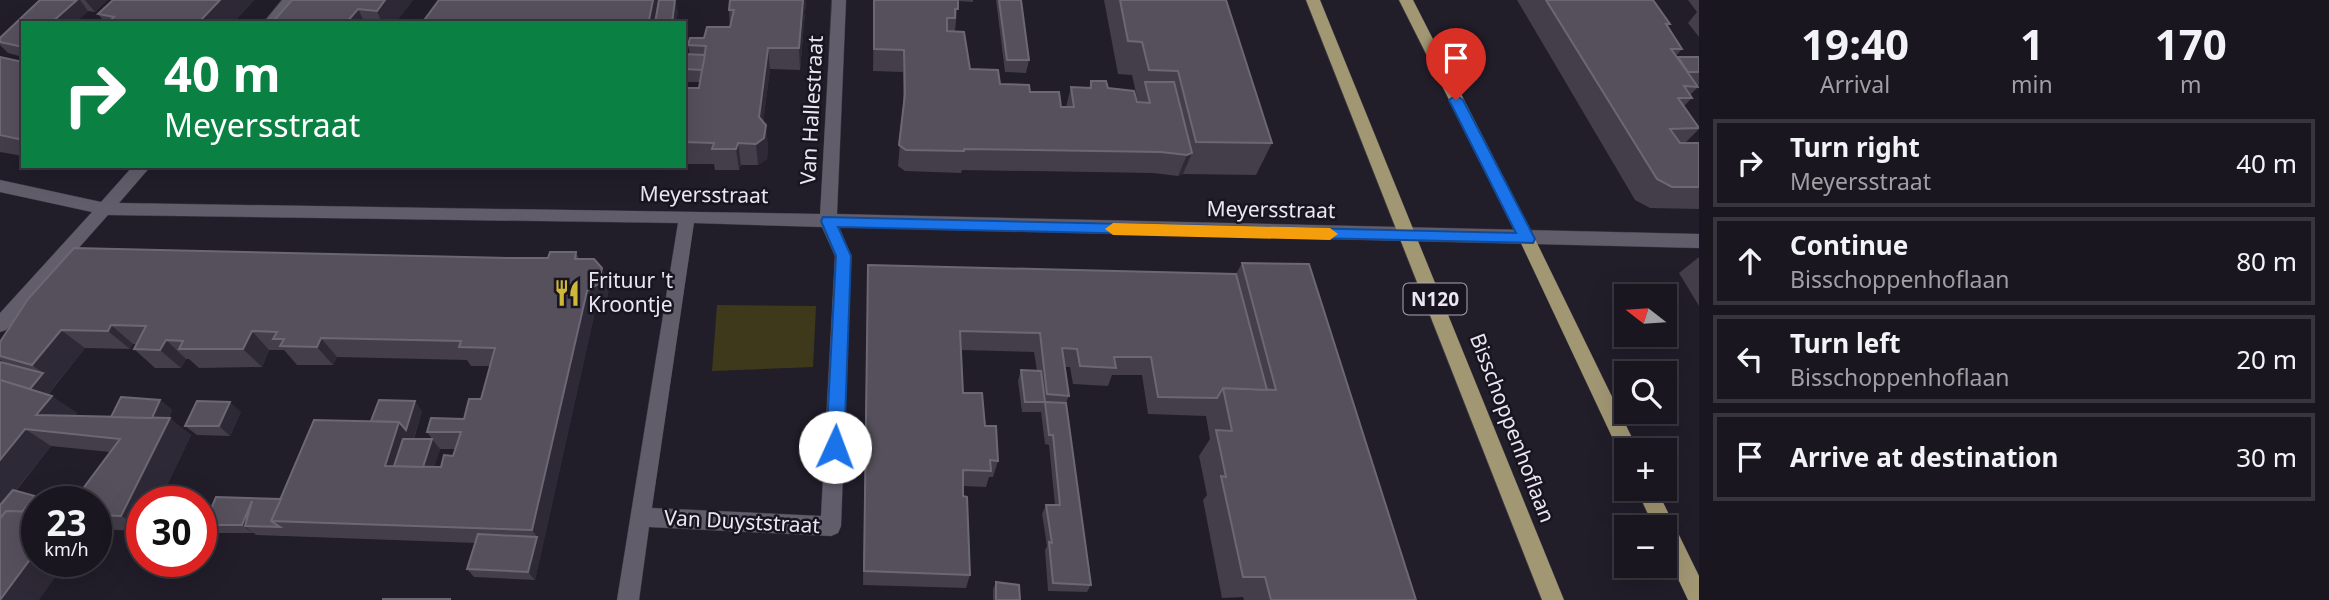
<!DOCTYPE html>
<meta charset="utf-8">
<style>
body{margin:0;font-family:"Noto Sans",sans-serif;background:#26232c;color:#f1f3f6;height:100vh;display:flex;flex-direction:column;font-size:26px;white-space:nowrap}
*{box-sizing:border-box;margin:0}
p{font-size:23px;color:#9f9fa4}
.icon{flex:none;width:38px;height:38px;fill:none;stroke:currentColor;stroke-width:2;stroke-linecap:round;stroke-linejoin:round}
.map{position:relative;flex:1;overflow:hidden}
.details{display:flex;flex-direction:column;background:#19161f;width:630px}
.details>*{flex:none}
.banner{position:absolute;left:21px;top:21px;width:665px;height:147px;border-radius:0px;box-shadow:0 7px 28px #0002,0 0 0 2px #37353d;background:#0b8043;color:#fff;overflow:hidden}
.needle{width:46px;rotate:287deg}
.controls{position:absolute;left:1614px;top:284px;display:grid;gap:14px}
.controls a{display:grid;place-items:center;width:63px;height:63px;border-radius:0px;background:#19161f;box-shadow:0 7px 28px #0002,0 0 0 2px #37353d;font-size:35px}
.speed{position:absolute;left:21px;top:486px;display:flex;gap:14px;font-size:35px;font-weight:700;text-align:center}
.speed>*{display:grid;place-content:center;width:91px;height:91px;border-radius:50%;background:#19161f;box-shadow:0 7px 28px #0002,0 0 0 2px #37353d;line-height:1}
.speed small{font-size:18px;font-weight:400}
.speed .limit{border:10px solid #d22;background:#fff;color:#111}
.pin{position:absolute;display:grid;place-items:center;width:60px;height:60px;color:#fff;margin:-72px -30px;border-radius:50% 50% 50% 0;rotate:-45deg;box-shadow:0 0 7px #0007}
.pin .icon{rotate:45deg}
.me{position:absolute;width:77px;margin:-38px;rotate:2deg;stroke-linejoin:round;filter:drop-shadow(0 0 5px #0008)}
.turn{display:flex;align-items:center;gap:24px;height:147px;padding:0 28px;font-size:32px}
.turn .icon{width:91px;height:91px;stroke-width:2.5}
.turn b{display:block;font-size:49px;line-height:60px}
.eta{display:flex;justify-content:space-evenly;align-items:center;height:119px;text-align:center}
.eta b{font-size:42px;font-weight:700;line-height:49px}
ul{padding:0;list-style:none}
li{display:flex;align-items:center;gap:21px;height:88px;margin:0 14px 10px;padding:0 14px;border:4px solid #37353d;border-radius:0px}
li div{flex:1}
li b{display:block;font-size:26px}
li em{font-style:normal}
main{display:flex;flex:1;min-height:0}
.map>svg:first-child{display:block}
.green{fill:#3e391b}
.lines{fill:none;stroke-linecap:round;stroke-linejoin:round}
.minor-casing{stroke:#3c3843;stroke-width:1}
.primary-casing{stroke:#3c3843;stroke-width:1}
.minor{fill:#625d6b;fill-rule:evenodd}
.primary{fill:#a29773;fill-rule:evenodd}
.wall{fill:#433e4a;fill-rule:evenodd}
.shaded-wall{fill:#2e2936}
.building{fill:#55505c;stroke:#6c6873;stroke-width:2}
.route{fill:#1a73e8;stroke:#114b97;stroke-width:2}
.slow{fill:#f59e0b}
.labels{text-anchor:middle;stroke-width:5;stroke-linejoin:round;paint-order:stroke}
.shield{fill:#181420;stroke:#aba8b2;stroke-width:2}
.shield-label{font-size:19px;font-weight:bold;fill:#eae7f0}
.street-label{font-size:21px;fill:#eae7f0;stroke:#181420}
.poi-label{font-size:21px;fill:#eae7f0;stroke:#181420;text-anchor:start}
</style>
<main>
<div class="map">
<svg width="1699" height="600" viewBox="0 0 1699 600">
<rect width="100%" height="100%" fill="#211d29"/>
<!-- green -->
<path class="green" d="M717,305L816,306L813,367L712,371Z"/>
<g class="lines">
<defs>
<g id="minor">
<path d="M282,0H297L278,23H263Z"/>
<path d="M832,0H846L837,214L1699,234V248L839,227L851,256L841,526L838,533L831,536L649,527L639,600H617L678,223L108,215L6,330L0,332V313L92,212L0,192V180L101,202L133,166H151L119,203L820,214ZM694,223L822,227L835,256L821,516L652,508Z"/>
</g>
<g id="primary">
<path d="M1306,0H1320L1564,600H1542Z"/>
<path d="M1399,0H1413L1535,239L1638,450H1626V458L1621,456L1519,239Z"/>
<path d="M1636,488H1656L1699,576V600H1688L1664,549V527H1654Z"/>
</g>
</defs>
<!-- minor casing -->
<use href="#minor" class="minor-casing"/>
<!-- primary casing -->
<use href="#primary" class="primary-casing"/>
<!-- minor -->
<use href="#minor" class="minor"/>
<!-- primary -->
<use href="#primary" class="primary"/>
</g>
<!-- wall -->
<g class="wall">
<path d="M40,0H107L95,12L88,11L75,23H23V57L8,53L0,45V38Z"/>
<path d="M113,0H254L233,23H105L98,14Z"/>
<path d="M413,0L395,23H272Z"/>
<path d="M730,0H806L800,70L770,69L763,122L768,146L767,159L758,165H741L739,170H715L714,164H684V88H699L700,82H684V54L690,55L688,45L730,27L729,10Z"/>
<path d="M874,0H973V2L958,1L955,31L954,32L970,69L1000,84L1030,92L1061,107H1066L1071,87L1089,88L1091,81L1108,88L1138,102L1132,75L1118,74L1104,0H1226L1272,143L1256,175L1183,174L1178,176L1153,173L962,170L961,173L905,171L898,166L903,107V72L873,71Z"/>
<path d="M996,0H1021L1029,60L1026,73L1005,72Z"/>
<path d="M1517,0H1653L1670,24L1668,26L1682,49L1676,56L1677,58L1699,57V85H1696L1698,87L1690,95L1692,98L1684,106L1699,127V129L1685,143H1699V209L1650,208L1635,200Z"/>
<path d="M1688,0H1699V37L1688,23L1697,12Z"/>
<path d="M678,11L676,23H422Z"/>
<path d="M0,57L23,62V156L0,152Z"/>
<path d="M71,166H102L91,170Z"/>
<path d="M576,252L579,259L602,268L609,288L606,304L595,311L535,580L474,577L467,569L476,543L256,535L254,533H216L204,525L281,499L371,421L422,411L414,439H432L427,432L464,419L481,399L490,366H471L467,360L337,357L333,365H297L284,350H269L262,367L199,368L189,359H186L181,368H155L134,349L137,344H133L130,349L85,348L48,395L77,413L75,416L111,417L160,400L172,410L169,418L191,435L159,502H142V550L134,546L141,531L96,529V502L110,452L51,446L16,491L35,496L46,502H37L0,600L5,363L0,360V342L28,299L508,258H548ZM440,449H456L453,456L441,467H434Z"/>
<path d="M1699,257V306L1679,273Z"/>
<path d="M1242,263L1416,600H1244L1243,597L1222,598L1203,500L1207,495L1199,456L1210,439L1206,416L1148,414L1142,375H1112L1108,386L1073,384L1070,367H1065L1069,396L1066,403L1091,585L1087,592L1048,591L1045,550L1047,546L1042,514L1046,505H1055L1049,445L1045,444L1041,412H1022L1018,381L1021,370L1037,371L1034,352L961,350L963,393L985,426L998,461L993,477H989L986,487L963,486L970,575L966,588L863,585L868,265L1236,274Z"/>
<path d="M241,412L230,436L197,435L185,426Z"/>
<path d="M996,582L1020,600H993V589Z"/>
</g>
<!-- shaded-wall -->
<g class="shaded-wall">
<path d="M77,0H80L88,11L75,23H51Z"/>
<path d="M85,0H107L95,12Z"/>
<path d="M220,0H254L233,23H198Z"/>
<path d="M385,0H413L395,23H382L377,11Z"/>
<path d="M653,0H664L659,23H649V20Z"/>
<path d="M675,0L678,11L676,23H672Z"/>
<path d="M803,0H806L800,70L799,48Z"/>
<path d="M358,9L365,23H346Z"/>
<path d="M768,48L770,69L761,139L759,117Z"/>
<path d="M766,125L768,146L767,159L758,165L756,144Z"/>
<path d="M738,143L741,165L739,170L736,149Z"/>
<path d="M1192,153L1183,174L1178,176L1187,155Z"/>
<path d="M87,166H102L91,170Z"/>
<path d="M602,268L609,288L606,304L595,311L543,545L532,530L587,291Z"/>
<path d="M111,325L133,344L130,349L108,331Z"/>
<path d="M61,330L85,348L57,383L32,365Z"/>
<path d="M252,331L269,350L262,367L243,349Z"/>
<path d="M321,338L337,357L333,365L317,347Z"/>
<path d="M166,340L186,359L181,368L160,350Z"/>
<path d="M43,373L57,383L42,402L28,392Z"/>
<path d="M52,396L77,413L61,432L36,415Z"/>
<path d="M160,400L172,410L161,434L148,425Z"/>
<path d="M415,401L422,411L403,473L385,466L399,422Z"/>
<path d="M230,402L241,412L230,436L219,426Z"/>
<path d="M170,418L191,435L159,502H142V528L121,516Z"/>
<path d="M25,429L51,446L9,499L0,521V460Z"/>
<path d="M432,439L440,449L429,483L421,473Z"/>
<path d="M35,496L46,502H37V522L12,524Z"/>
<path d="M252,501L245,526L254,534L242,525Z"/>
<path d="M537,537L543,545L535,580L528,572Z"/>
<path d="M37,550V562H66L39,600H0Z"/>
</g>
<!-- building -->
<g class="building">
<path d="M40,0H77L51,23H23V47L0,42V38Z"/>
<path d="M113,0H220L198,23H108L114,17L98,14Z"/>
<path d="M292,0H385L377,11L358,9L346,23H272Z"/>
<path d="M439,0H653L649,20H592L591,23H422Z"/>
<path d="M659,0H675L672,23H655Z"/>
<path d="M730,0H803L799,48H768L759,117L766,125L764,138L756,144L738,143L736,149H712L714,143L684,142V88H699L706,46L688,45L690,38H704L707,27H730L734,10H729Z"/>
<path d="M874,0H958V9H955V18H947V31L964,32L970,69L998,70L1000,84L1029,85L1030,92H1059L1061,107H1074L1071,87L1091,88V81H1106L1108,88L1134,91L1137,102L1150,103L1145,82H1174L1192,153L1187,155L1161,152L964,149V151L906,150L899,145L905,94L904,50L874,49Z"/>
<path d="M999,0H1021L1029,60H1007Z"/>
<path d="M1120,0H1226L1272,143L1196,142L1178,71L1149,70L1142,42L1128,41Z"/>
<path d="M1546,0H1653L1670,24H1666L1682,49H1671L1698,87L1684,86L1692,98H1678L1699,128L1670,129L1680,143H1699V187H1672L1657,179Z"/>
<path d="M684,54L705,55L702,70L684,69Z"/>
<path d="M0,57L23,62V140L0,135Z"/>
<path d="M1678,57H1699V72H1688Z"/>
<path d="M74,248L508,258H548L550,252H576L575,259H594L602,268L598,284L587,291L532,530L271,521L314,420L399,422L385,466L441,467L444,455L453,456L461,432H427L431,418L464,419L469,399H481L495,348L459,347L461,341L321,338L317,347L280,346L284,339H273L277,332L252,331L243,349H179L183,341L166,340L160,350L134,349L146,326L111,325L108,331L61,330L32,365L0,356V342L28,299Z"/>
<path d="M1242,263L1309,264L1416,600H1271L1265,577H1243L1221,476L1226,477L1216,430L1232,431L1223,388L1276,390Z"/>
<path d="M868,265L1236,274L1267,390L1223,388L1217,398L1158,397L1151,357H1114L1116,368L1080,366L1077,349L1062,348L1069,396L1047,394L1040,333L960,331L963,393H982L985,426H996L998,461L990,460L991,471L963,470V496L967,497L970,575L864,571Z"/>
<path d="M0,362L43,373L30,389L0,380Z"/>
<path d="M1021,370L1041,371L1045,402H1025Z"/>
<path d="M0,380L52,396L36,415L170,418L121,516L96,515V502H73L120,439L25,429L0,460Z"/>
<path d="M121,397L160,400L152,418L111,417Z"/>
<path d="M379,400L415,401L406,430L399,422L371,421Z"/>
<path d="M197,401L230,402L219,426H185Z"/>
<path d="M1045,402L1066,403L1091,585L1053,583L1049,542L1052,543L1046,505H1060L1053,435H1049Z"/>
<path d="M403,439H432L423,467L394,466Z"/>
<path d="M13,490L35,496L22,512L6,511L0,519V505Z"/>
<path d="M216,497L281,499L271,521L280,527L245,526L252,501L242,525H204Z"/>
<path d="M6,511L37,512V550L0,600V519Z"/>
<path d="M142,530V546H134Z"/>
<path d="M478,534L537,537L528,572L467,569Z"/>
<path d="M996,582L1019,585L1020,600H996Z"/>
<path d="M383,599H451L383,600Z"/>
</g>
<!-- route -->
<path class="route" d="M1456,95L1463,100L1535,239L1533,243L838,227L851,256L844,447L841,453L835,455L829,453L826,447L836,256L821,221L823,217L1516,233L1449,100Z"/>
<!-- slow -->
<path class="slow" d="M1113,223L1330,228L1338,234L1330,240L1113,235L1105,229Z"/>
<!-- icons -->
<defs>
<symbol id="restaurant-bare" viewBox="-9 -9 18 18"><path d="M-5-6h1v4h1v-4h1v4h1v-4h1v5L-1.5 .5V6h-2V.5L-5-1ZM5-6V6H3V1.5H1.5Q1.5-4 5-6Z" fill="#cfb837" stroke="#181420" stroke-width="2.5" paint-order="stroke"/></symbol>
</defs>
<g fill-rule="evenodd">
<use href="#restaurant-bare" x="548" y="274" width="38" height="38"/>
</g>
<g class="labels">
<!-- shield labels -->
<rect class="shield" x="1403.5" y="283.5" width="63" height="31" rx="5"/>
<g class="shield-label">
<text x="1435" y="306">N120</text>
</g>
<!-- street labels -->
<g class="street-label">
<text transform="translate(812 110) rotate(-87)" y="7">Van Hallestraat</text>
<text transform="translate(704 195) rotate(1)" y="7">Meyersstraat</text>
<text transform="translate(1271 210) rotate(1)" y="7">Meyersstraat</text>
<text transform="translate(1512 428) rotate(69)" y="7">Bisschoppenhoflaan</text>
<text transform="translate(742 522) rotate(3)" y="7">Van Duyststraat</text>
</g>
<!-- poi labels -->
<g class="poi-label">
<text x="588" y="288">Frituur 't<tspan x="588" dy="24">Kroontje</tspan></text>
</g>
</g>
</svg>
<div class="controls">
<a><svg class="needle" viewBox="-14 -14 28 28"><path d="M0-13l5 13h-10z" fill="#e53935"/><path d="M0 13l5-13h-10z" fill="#9f9fa4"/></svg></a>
<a><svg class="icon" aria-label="search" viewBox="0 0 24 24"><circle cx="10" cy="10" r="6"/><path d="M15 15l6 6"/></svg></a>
<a>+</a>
<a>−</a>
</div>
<div class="speed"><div>23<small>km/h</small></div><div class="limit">30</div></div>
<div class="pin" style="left:1456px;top:100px;background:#d93025"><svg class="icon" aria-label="arrive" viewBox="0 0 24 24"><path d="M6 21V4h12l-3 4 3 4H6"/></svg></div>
<svg class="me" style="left:835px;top:447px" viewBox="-20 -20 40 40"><circle r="19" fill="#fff"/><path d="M0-13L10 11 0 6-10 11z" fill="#1a73e8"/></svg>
<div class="banner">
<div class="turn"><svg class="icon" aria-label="right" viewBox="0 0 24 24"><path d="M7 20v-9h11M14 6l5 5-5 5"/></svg><div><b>40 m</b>Meyersstraat</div></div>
</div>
</div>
<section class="details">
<div class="eta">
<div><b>19:40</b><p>Arrival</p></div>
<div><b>1</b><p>min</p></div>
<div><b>170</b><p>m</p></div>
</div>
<ul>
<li><svg class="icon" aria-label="right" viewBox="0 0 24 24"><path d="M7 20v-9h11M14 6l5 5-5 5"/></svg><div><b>Turn right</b><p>Meyersstraat</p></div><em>40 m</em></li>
<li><svg class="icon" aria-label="ahead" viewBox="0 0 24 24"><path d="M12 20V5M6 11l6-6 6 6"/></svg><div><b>Continue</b><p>Bisschoppenhoflaan</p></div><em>80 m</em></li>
<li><svg class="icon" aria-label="left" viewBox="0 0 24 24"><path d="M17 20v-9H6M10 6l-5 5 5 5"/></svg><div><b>Turn left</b><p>Bisschoppenhoflaan</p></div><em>20 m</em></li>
<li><svg class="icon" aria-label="arrive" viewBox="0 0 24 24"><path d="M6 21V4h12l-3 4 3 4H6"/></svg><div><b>Arrive at destination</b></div><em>30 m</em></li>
</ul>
</section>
</main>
